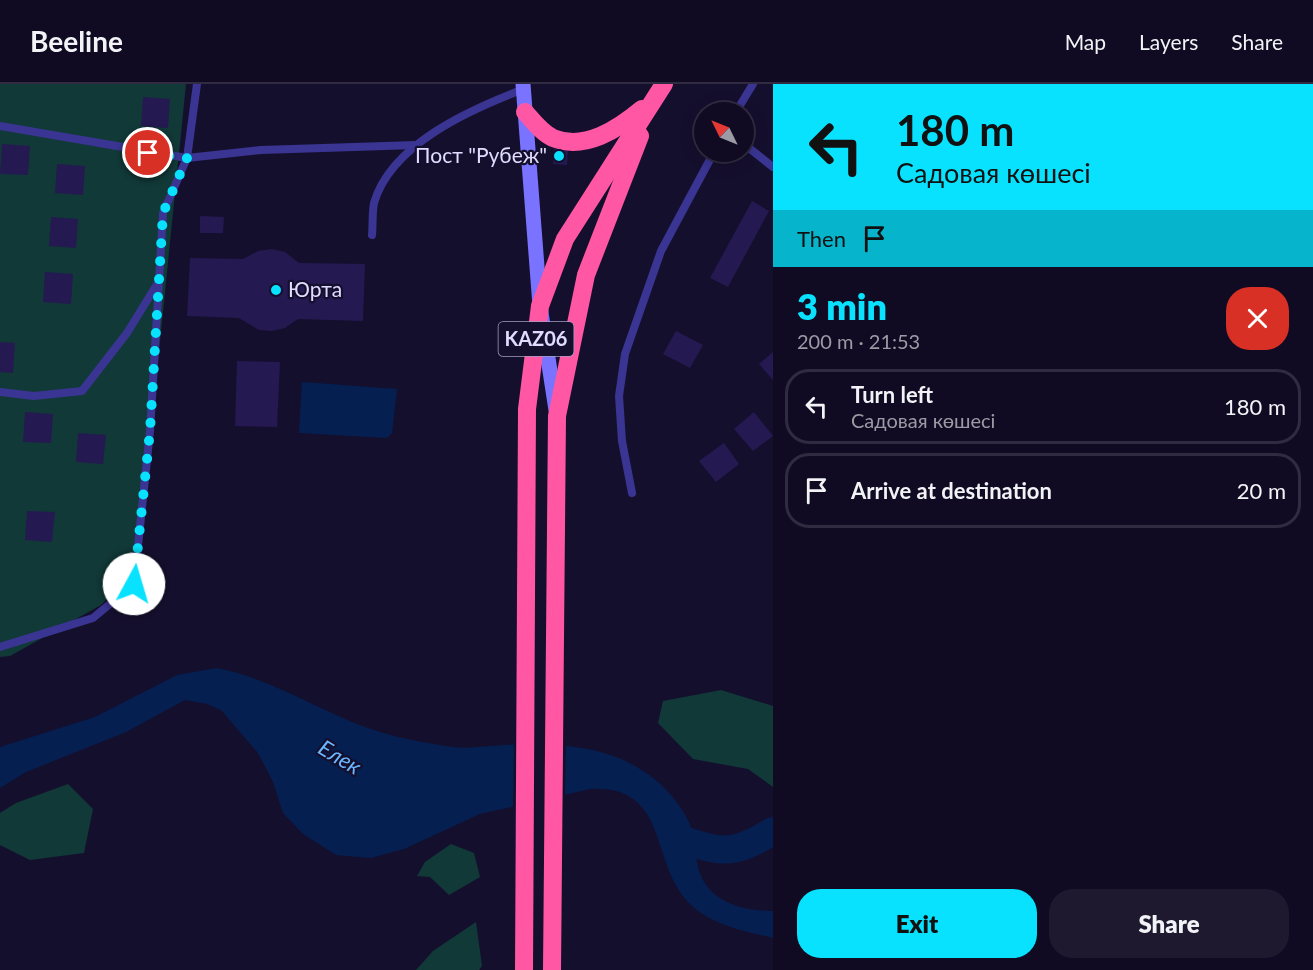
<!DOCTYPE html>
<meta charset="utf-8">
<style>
body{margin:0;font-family:Lato,sans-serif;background:#1e192f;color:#f1f3f6;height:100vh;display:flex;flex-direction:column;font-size:22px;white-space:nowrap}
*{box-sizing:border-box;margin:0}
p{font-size:20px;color:#9c9ba5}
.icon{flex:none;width:33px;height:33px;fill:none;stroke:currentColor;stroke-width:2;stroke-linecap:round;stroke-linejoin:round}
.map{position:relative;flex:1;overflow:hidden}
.panel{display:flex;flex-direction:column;background:#100b22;width:540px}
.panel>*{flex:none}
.guide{background:#08e2ff;color:#111;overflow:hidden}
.needle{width:39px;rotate:313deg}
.buttons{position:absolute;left:694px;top:18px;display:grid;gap:12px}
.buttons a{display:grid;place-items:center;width:60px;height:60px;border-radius:50%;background:#100b22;box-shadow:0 3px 15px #0003,0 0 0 2px #302b40;font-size:30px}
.pin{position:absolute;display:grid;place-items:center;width:51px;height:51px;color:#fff;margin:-26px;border:3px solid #fff;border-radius:50%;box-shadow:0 2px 6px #0007}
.me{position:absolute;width:66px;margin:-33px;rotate:6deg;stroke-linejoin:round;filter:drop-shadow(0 0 4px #0008)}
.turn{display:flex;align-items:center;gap:21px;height:126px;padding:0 24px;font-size:27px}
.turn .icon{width:78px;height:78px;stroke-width:2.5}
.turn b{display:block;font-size:42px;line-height:51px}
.then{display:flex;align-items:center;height:57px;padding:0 24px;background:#0003;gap:12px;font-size:22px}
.round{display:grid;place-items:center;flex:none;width:63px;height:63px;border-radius:24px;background:#1e192f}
.head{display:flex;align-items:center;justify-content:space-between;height:102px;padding:0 24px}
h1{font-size:36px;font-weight:800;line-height:45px;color:#08e2ff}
.cta{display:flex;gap:12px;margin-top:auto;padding:12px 24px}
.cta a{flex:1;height:69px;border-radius:24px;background:#08e2ff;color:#111;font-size:24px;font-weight:800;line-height:69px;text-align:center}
.cta a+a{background:#1e192f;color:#f1f3f6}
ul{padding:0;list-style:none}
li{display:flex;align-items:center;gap:18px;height:75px;margin:0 12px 9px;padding:0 12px;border:3px solid #302b40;border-radius:24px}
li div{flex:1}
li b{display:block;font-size:22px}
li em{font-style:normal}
header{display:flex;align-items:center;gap:36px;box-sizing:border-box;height:84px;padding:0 30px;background:#100b22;border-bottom:2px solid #302b40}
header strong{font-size:28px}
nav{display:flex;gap:33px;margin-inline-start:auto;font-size:21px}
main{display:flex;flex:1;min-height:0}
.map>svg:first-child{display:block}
.green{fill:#113938}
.water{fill:#051f51}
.pier{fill:#150f2e}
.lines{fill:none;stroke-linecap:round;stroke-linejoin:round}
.river{stroke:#051f51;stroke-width:28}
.building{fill:#251951}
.lane{stroke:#3a3592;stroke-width:8}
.secondary{stroke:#7973ff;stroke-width:15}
.highway{stroke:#ff57a4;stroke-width:18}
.route{stroke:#08e2ff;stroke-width:10;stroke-dasharray:0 18}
.poi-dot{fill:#08e2ff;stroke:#150f2e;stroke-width:2}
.labels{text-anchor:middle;stroke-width:4.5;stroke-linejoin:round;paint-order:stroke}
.shield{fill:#150f2e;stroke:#a39ec0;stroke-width:1.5}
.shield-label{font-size:20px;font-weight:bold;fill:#e0dcff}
.poi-label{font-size:21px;fill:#e0dcff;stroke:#150f2e;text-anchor:end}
.water-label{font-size:22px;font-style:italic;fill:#6ab7ff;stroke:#150f2e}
</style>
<header>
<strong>Beeline</strong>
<nav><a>Map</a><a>Layers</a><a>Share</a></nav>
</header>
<main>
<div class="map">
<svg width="773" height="886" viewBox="0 0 773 886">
<rect width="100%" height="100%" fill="#150f2e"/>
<!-- green -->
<g class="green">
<path d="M0,0H186L137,485L101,521L10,572L0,573Z"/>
<path d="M721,606L773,622V703L748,685L693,675L658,639L663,617Z"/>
<path d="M68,700L93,725L84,769L30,776L0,761V729L16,719Z"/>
<path d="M451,760L474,769L480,793L449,811L430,793L417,792L425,778Z"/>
<path d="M476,838L482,882L479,886H416L433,867Z"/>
</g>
<!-- water -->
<g class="water">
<path d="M302,298L397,305L392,349L387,354L299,349Z"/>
<path d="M217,584C269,594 315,624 365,643C392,653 424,659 453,663C469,665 487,662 503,661C548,659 601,660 640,685C659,696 677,715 687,734C694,748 695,763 697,778C703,816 739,827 773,827V854C745,847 710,841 689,819C649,778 670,701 590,705L480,730L404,765L371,774L336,771L303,750L283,729L273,698L258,669L221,626L207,620L185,616L126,648L26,688L0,704V663L95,633L177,591Z"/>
</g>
<!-- pier -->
<path class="pier" d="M550,656L566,659L565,714L513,726L514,658Z"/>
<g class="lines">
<!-- river -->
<path class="river" d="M678,754C721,769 733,772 773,747"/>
</g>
<!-- building -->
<g class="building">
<path d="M143,13L170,15L168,44L141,42Z"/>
<path d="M2,60L30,62L28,91L0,90Z"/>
<path d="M554,65L568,66L567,81L553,80Z"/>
<path d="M57,80L85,82L83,111L55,109Z"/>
<path d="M752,117L769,127L728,203L710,194Z"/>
<path d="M200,132L224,133L223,149H200Z"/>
<path d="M51,133L78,135L76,164L49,162Z"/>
<path d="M272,165L285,168L299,179L365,180L363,237L298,235L285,244L272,247L259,246L239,234L187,232L190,174L243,175L258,167Z"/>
<path d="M45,188L73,190L71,220L43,218Z"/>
<path d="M676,247L703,261L690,284L663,270Z"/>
<path d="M0,258L15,259L13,289L0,288Z"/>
<path d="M773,268V296L759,280Z"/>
<path d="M237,277L280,278L277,343L235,342Z"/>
<path d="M25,328L53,330L51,359L23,358Z"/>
<path d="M754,328L773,352L753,367L734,345Z"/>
<path d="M78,349L106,351L103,380L76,378Z"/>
<path d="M724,359L739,380L716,398L699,377Z"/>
<path d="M27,427L55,428L52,458L25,456Z"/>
</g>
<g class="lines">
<!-- lane -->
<g class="lane">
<path d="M736,28L753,0"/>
<path d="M0,42L187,74L261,66L416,61"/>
<path d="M744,60L773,83"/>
<path d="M372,151C373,141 372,129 374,119C391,60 471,25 524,5"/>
<path d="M0,308L34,312L82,307L127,249L159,197L163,129L187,74L197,0"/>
<path d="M632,409L622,357L619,312L625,270L661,167L714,68"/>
<path d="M0,563L93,534L134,500L150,347L159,197"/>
</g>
<!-- secondary -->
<path class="secondary" d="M523,0L540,222L556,326"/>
<!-- highway -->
<g class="highway">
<path d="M525,28C533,37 542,49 553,54C585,67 618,45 642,25"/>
<path d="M524,886L527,325L540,222L565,155L664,0"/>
<path d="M552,886L557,332L586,191L640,52"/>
</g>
</g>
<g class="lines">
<!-- route -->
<path class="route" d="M134,500L150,347L163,129L187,74L148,69"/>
</g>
<!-- markers -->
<g class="poi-dot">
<circle cx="559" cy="72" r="6"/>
<circle cx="276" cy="206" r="6"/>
</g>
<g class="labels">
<!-- shield labels -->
<rect class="shield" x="498.5" y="238" width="75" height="34" rx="4.5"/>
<g class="shield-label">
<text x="536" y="262">KАZ06</text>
</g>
<!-- poi labels -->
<g class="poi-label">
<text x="547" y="79">Пост "Рубеж"</text>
<text x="288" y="213" text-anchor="start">Юрта</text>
</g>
<!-- water labels -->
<g class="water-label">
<text transform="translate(340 673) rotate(31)" y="8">Елек</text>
</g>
</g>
</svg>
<div class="buttons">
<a><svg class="needle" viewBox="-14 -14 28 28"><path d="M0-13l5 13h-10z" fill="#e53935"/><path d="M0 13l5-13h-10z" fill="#9c9ba5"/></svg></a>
</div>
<div class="pin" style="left:148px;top:69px;background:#d93025"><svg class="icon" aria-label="arrive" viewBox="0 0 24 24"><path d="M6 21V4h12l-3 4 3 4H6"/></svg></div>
<svg class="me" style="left:134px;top:500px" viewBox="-20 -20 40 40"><circle r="19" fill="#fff"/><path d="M0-13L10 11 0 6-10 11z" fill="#08e2ff"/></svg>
</div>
<section class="panel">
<div class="guide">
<div class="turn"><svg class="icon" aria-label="left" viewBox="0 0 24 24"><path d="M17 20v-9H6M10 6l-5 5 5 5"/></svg><div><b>180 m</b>Садовая көшесі</div></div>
<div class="then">Then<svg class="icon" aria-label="arrive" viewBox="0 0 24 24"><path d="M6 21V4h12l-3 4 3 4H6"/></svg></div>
</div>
<div class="head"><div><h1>3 min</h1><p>200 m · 21:53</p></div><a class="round" style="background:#d93025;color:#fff"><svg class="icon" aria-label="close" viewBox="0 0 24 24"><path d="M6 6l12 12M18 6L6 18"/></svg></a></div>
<ul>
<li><svg class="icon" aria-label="left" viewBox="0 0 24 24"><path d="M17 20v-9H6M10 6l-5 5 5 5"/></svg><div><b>Turn left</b><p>Садовая көшесі</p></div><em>180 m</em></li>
<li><svg class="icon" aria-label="arrive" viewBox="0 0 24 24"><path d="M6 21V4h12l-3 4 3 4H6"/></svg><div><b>Arrive at destination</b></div><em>20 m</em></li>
</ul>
<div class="cta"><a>Exit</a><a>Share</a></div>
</section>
</main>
